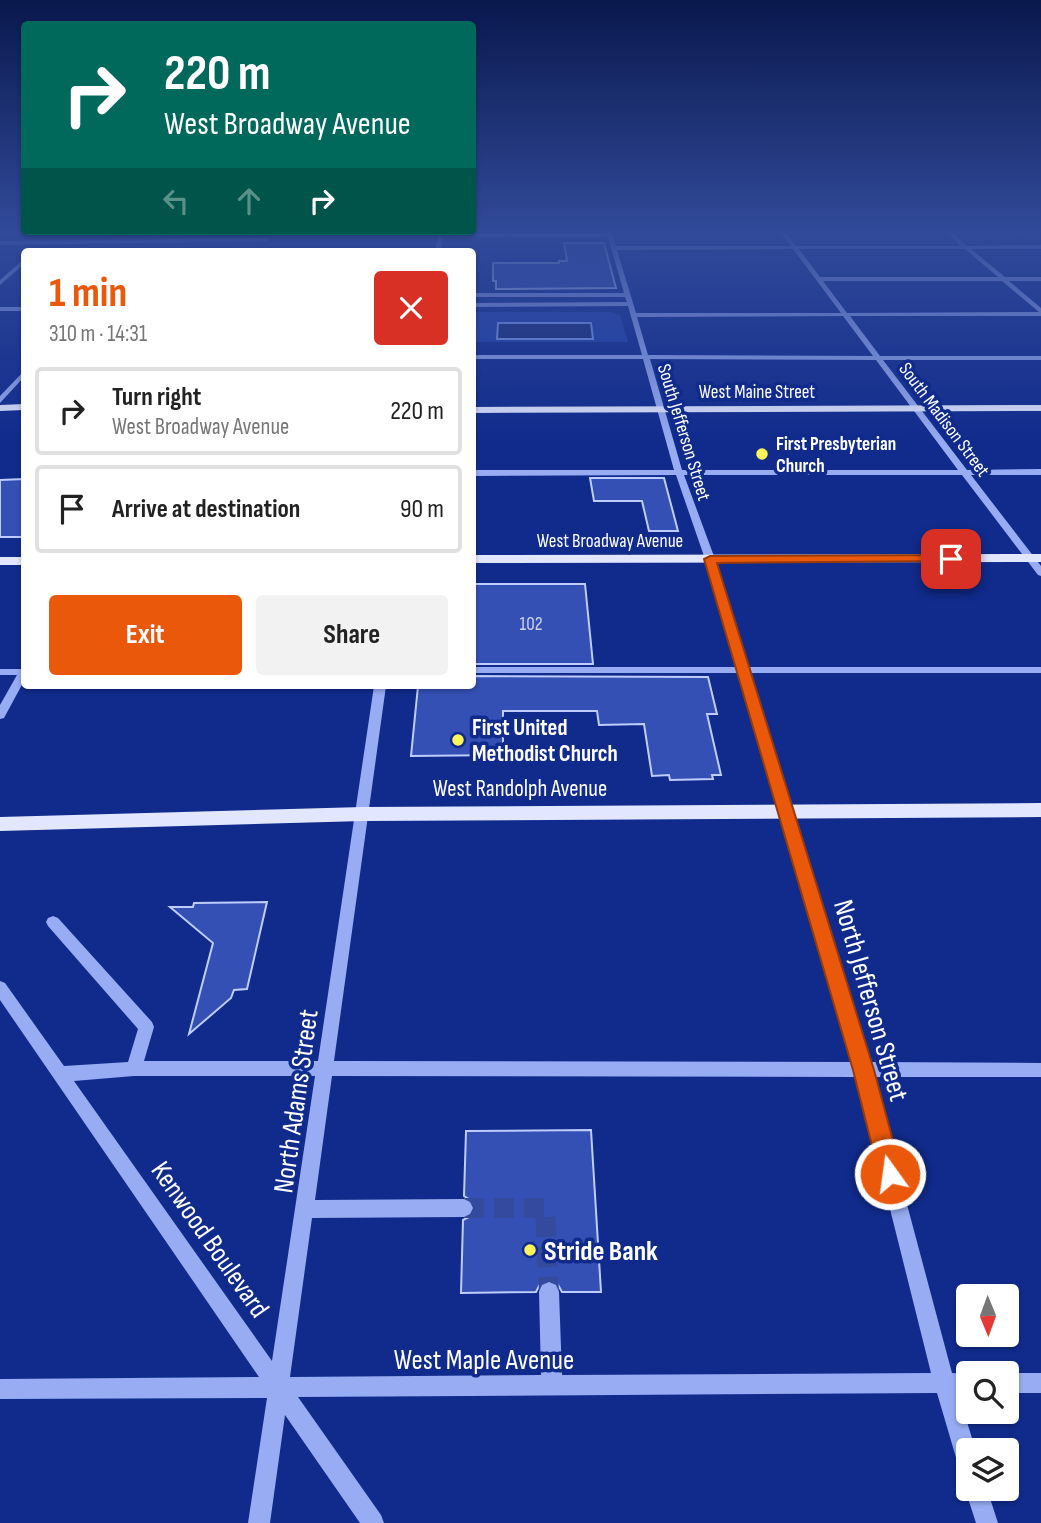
<!DOCTYPE html>
<meta charset="utf-8">
<style>
body{margin:0;font-family:"Sofia Sans Condensed",sans-serif;background:#f2f2f2;color:#222;height:100vh;display:flex;flex-direction:column;font-size:26px;white-space:nowrap}
*{box-sizing:border-box;margin:0}
p{font-size:23px;color:#767676}
.icon{flex:none;width:38px;height:38px;fill:none;stroke:currentColor;stroke-width:2;stroke-linecap:round;stroke-linejoin:round}
.map{position:relative;flex:1;overflow:hidden}
.details{position:absolute;left:21px;top:248px;width:455px;height:441px;display:flex;flex-direction:column;background:#fff;border-radius:7px;box-shadow:0 2px 5px #0004}
.details>*{flex:none}
.hud{position:absolute;left:21px;top:21px;width:455px;height:214px;border-radius:7px;box-shadow:0 2px 5px #0004;background:#00695c;color:#fff;overflow:hidden}
.needle{width:46px;rotate:179deg}
.tools{position:absolute;left:956px;top:1284px;display:grid;gap:14px}
.tools a{display:grid;place-items:center;width:63px;height:63px;border-radius:7px;background:#fff;box-shadow:0 2px 5px #0004;font-size:35px}
.pin{position:absolute;display:grid;place-items:center;width:60px;height:60px;color:#fff;margin:-30px;border-radius:14px;box-shadow:0 4px 10px #0006}
.me{position:absolute;width:77px;margin:-38px;rotate:346deg;stroke-linejoin:round;filter:drop-shadow(0 0 5px #0008)}
.turn{display:flex;align-items:center;gap:24px;height:147px;padding:0 28px;font-size:32px}
.turn .icon{width:91px;height:91px;stroke-width:2.5}
.turn b{display:block;font-size:49px;line-height:60px}
.lanes{display:flex;align-items:center;height:66px;padding:0 28px;background:#0003;justify-content:center;gap:35px;direction:ltr}
.lanes .off{opacity:.35}
.round{display:grid;place-items:center;flex:none;width:74px;height:74px;border-radius:7px;background:#f2f2f2}
.head{display:flex;align-items:center;justify-content:space-between;height:119px;padding:0 28px}
h1{font-size:42px;font-weight:700;line-height:52px;color:#ea580c}
.button{display:flex;gap:14px;margin-top:auto;padding:14px 28px}
.button a{flex:1;height:80px;border-radius:7px;background:#ea580c;color:#fff;font-size:28px;font-weight:700;line-height:80px;text-align:center}
.button a+a{background:#f2f2f2;color:#222}
ul{padding:0;list-style:none}
li{display:flex;align-items:center;gap:21px;height:88px;margin:0 14px 10px;padding:0 14px;border:4px solid #e0e0e0;border-radius:7px}
li div{flex:1}
li b{display:block;font-size:26px}
li em{font-style:normal}
.map>svg:first-child{display:block}
.green{fill:#2141ac}
.water{fill:#182c76;stroke:#88a3f6;stroke-width:2}
.building{fill:#3450b4;stroke:#becdfd;stroke-width:2}
.lines{fill:none;stroke-linecap:round;stroke-linejoin:round}
.minor-tunnel{stroke:#344b9d;stroke-width:20;stroke-dasharray:20 10;stroke-linecap:butt}
.minor{fill:#97acf2;fill-rule:evenodd}
.major{fill:#e2e7ff;fill-rule:evenodd}
.route{fill:#ea580c;stroke:#983908;stroke-width:2}
.poi-dot{fill:#fff458;stroke:#102b8c;stroke-width:2.5}
.labels{text-anchor:middle;stroke-width:7;stroke-linejoin:round;paint-order:stroke}
.far-street-label{font-size:19px;fill:#fff;stroke:#102b8c}
.far-poi-label{font-size:19px;font-weight:bold;fill:#fff;stroke:#102b8c;text-anchor:start}
.number-label{font-size:19px;fill:#ccd3ec}
.poi-label{font-size:23px;font-weight:bold;fill:#fff;stroke:#102b8c;text-anchor:start}
.street-label{font-size:23px;fill:#fff;stroke:#102b8c}
.near-street-label{font-size:28px;fill:#fff;stroke:#102b8c}
.near-poi-label{font-size:28px;font-weight:bold;fill:#fff;stroke:#102b8c;text-anchor:start}
</style>
<div class="map">
<svg width="1041" height="1523" viewBox="0 0 1041 1523">
<rect width="100%" height="100%" fill="#102b8c"/>
<!-- green -->
<path class="green" d="M473,312H611L620,315L628,342H473Z"/>
<!-- water -->
<path class="water" d="M498,323H591L593,339H497Z"/>
<!-- building -->
<g class="building">
<path d="M564,243H604L616,288L496,289V281H493V263H559V261H567Z"/>
<path d="M590,478H664L678,531H649L642,501H594Z"/>
<path d="M24,479V537H0V480Z"/>
<path d="M472,584H585L593,664H472Z"/>
<path d="M472,676L708,677L717,714H707L721,775H712L713,779L670,780L669,775L652,776L644,724L599,725L597,711H503V755L411,756L418,686H472Z"/>
<path d="M267,902L247,989L234,990L231,998L189,1034L213,943L170,907H193L194,903Z"/>
<path d="M591,1130L601,1292H562L557,1283L548,1280L540,1284L536,1292L461,1293L463,1220L471,1216L475,1209L472,1201L464,1196L466,1131Z"/>
</g>
<g class="lines">
<!-- minor-tunnel -->
<path class="minor-tunnel" d="M464,1208H545L549,1292"/>
<!-- minor -->
<g class="minor">
<path d="M0,231H30L0,235Z"/>
<path d="M438,231H444L443,233H607V231H612L616,246H791L780,231H785L796,246H961L945,231H951L967,246L1041,245V249H971L1005,277H1041V281H1009L1041,308V316H850L880,356H1041V360H883L967,470L1041,469V475H971L1041,566V576L1038,575L962,475H684L715,559L748,667H1041V673H750L869,1062L1041,1063V1077H873L952,1373L970,1374H968V1393H958L976,1451H968V1472L960,1469L957,1461L937,1393L298,1397L381,1515L384,1523H360L285,1415L270,1523H248L267,1398L0,1399V1379L259,1377L0,1000V981L5,983L64,1066L128,1062L138,1029L48,926L46,922L48,918L53,916L58,918L152,1022L154,1027L144,1061H318L374,686H386L334,1061L852,1062L739,673H472V667H737L705,559L676,475L472,476V470H674L643,359H472V355H642L628,306L472,307V303L627,302L625,297H472V293H624L608,237H443L441,252H435L438,237H271L268,235L271,233H438ZM793,249L841,313H636L617,250ZM799,249H965L998,277H820ZM823,281H1002L1039,312L847,313ZM843,316L873,356L648,355L637,317ZM650,359L876,360L958,470H682ZM134,1076H315L272,1361L74,1081ZM332,1076L857,1077L931,1373L562,1375L559,1292L556,1285L549,1282L542,1285L539,1292L541,1375L290,1377L312,1218L464,1217L470,1214L473,1208L470,1202L464,1199L315,1200Z"/>
<path d="M267,238L269,241L0,245V241Z"/>
<path d="M24,259V264L0,285V280Z"/>
<rect x="0" y="307" width="24" height="4"/>
<path d="M24,371V377L0,403V396Z"/>
<path d="M0,669H24V681L4,718L0,719V705L17,675H0Z"/>
<path d="M1006,1373H1041V1393H1006V1374H1004Z"/>
<path d="M968,1482V1489H987L998,1523H976L965,1489Z"/>
</g>
<!-- major -->
<g class="major">
<path d="M24,404V410L0,411V405Z"/>
<path d="M1041,405V411L472,413V407Z"/>
<path d="M1041,554V562L472,563V555Z"/>
<rect x="0" y="557" width="24" height="8"/>
<path d="M1041,803V817L363,821L0,831V817L363,807Z"/>
</g>
</g>
<!-- sky -->
<linearGradient id="sky" x2="0" y2="1"><stop stop-color="#09184d"/><stop offset="0.52" stop-color="#314a99"/><stop offset="1" stop-color="#314a99" stop-opacity="0"/></linearGradient>
<rect width="1041" height="445" fill="url(#sky)"/>
<!-- route -->
<path class="route" d="M951,555L956,556V561L717,563L874,1070L902,1174L898,1182L890,1186L882,1182L879,1174L853,1070L704,559L710,556Z"/>
<!-- markers -->
<g class="poi-dot">
<circle cx="762" cy="454" r="7"/>
<circle cx="458" cy="740" r="7"/>
<circle cx="530" cy="1250" r="7"/>
</g>
<g class="labels">
<!-- far-street labels -->
<g class="far-street-label">
<text x="757" y="398">West Maine Street</text>
<text transform="translate(945 419) rotate(53)" y="7">South Madison Street</text>
<text transform="translate(685 432) rotate(73)" y="7">South Jefferson Street</text>
<text x="610" y="547">West Broadway Avenue</text>
</g>
<!-- far-poi labels -->
<g class="far-poi-label">
<text x="776" y="450">First Presbyterian<tspan x="776" dy="22">Church</tspan></text>
</g>
<!-- number labels -->
<g class="number-label">
<text x="531" y="630">102</text>
</g>
<!-- poi labels -->
<g class="poi-label">
<text x="472" y="735">First United<tspan x="472" dy="26">Methodist Church</tspan></text>
</g>
<!-- street labels -->
<g class="street-label">
<text x="520" y="796">West Randolph Avenue</text>
</g>
<!-- near-street labels -->
<g class="near-street-label">
<text transform="translate(872 1000) rotate(74)" y="10">North Jefferson Street</text>
<text transform="translate(295 1101) rotate(-82)" y="10">North Adams Street</text>
<text transform="translate(211 1239) rotate(55)" y="10">Kenwood Boulevard</text>
<text x="484" y="1369">West Maple Avenue</text>
</g>
<!-- near-poi labels -->
<g class="near-poi-label">
<text x="544" y="1260">Stride Bank</text>
</g>
</g>
</svg>
<div class="tools">
<a><svg class="needle" viewBox="-14 -14 28 28"><path d="M0-13l5 13h-10z" fill="#e53935"/><path d="M0 13l5-13h-10z" fill="#767676"/></svg></a>
<a><svg class="icon" aria-label="search" viewBox="0 0 24 24"><circle cx="10" cy="10" r="6"/><path d="M15 15l6 6"/></svg></a>
<a><svg class="icon" aria-label="layers" viewBox="0 0 24 24"><path d="M12 4l9 5-9 5-9-5zM3 14l9 5 9-5"/></svg></a>
</div>
<div class="pin" style="left:951px;top:559px;background:#d93025"><svg class="icon" aria-label="arrive" viewBox="0 0 24 24"><path d="M6 21V4h12l-3 4 3 4H6"/></svg></div>
<svg class="me" style="left:890px;top:1174px" viewBox="-20 -20 40 40"><circle r="17" fill="#ea580c" stroke="#fff" stroke-width="3"/><path d="M0-11L8 9 0 5-8 9z" fill="#fff"/></svg>
<div class="hud">
<div class="turn"><svg class="icon" aria-label="right" viewBox="0 0 24 24"><path d="M7 20v-9h11M14 6l5 5-5 5"/></svg><div><b>220 m</b>West Broadway Avenue</div></div>
<div class="lanes"><svg class="icon off" aria-label="left" viewBox="0 0 24 24"><path d="M17 20v-9H6M10 6l-5 5 5 5"/></svg><svg class="icon off" aria-label="ahead" viewBox="0 0 24 24"><path d="M12 20V5M6 11l6-6 6 6"/></svg><svg class="icon" aria-label="right" viewBox="0 0 24 24"><path d="M7 20v-9h11M14 6l5 5-5 5"/></svg></div>
</div>
<section class="details">
<div class="head"><div><h1>1 min</h1><p>310 m · 14:31</p></div><a class="round" style="background:#d93025;color:#fff"><svg class="icon" aria-label="close" viewBox="0 0 24 24"><path d="M6 6l12 12M18 6L6 18"/></svg></a></div>
<ul>
<li><svg class="icon" aria-label="right" viewBox="0 0 24 24"><path d="M7 20v-9h11M14 6l5 5-5 5"/></svg><div><b>Turn right</b><p>West Broadway Avenue</p></div><em>220 m</em></li>
<li><svg class="icon" aria-label="arrive" viewBox="0 0 24 24"><path d="M6 21V4h12l-3 4 3 4H6"/></svg><div><b>Arrive at destination</b></div><em>90 m</em></li>
</ul>
<div class="button"><a>Exit</a><a>Share</a></div>
</section>
</div>
